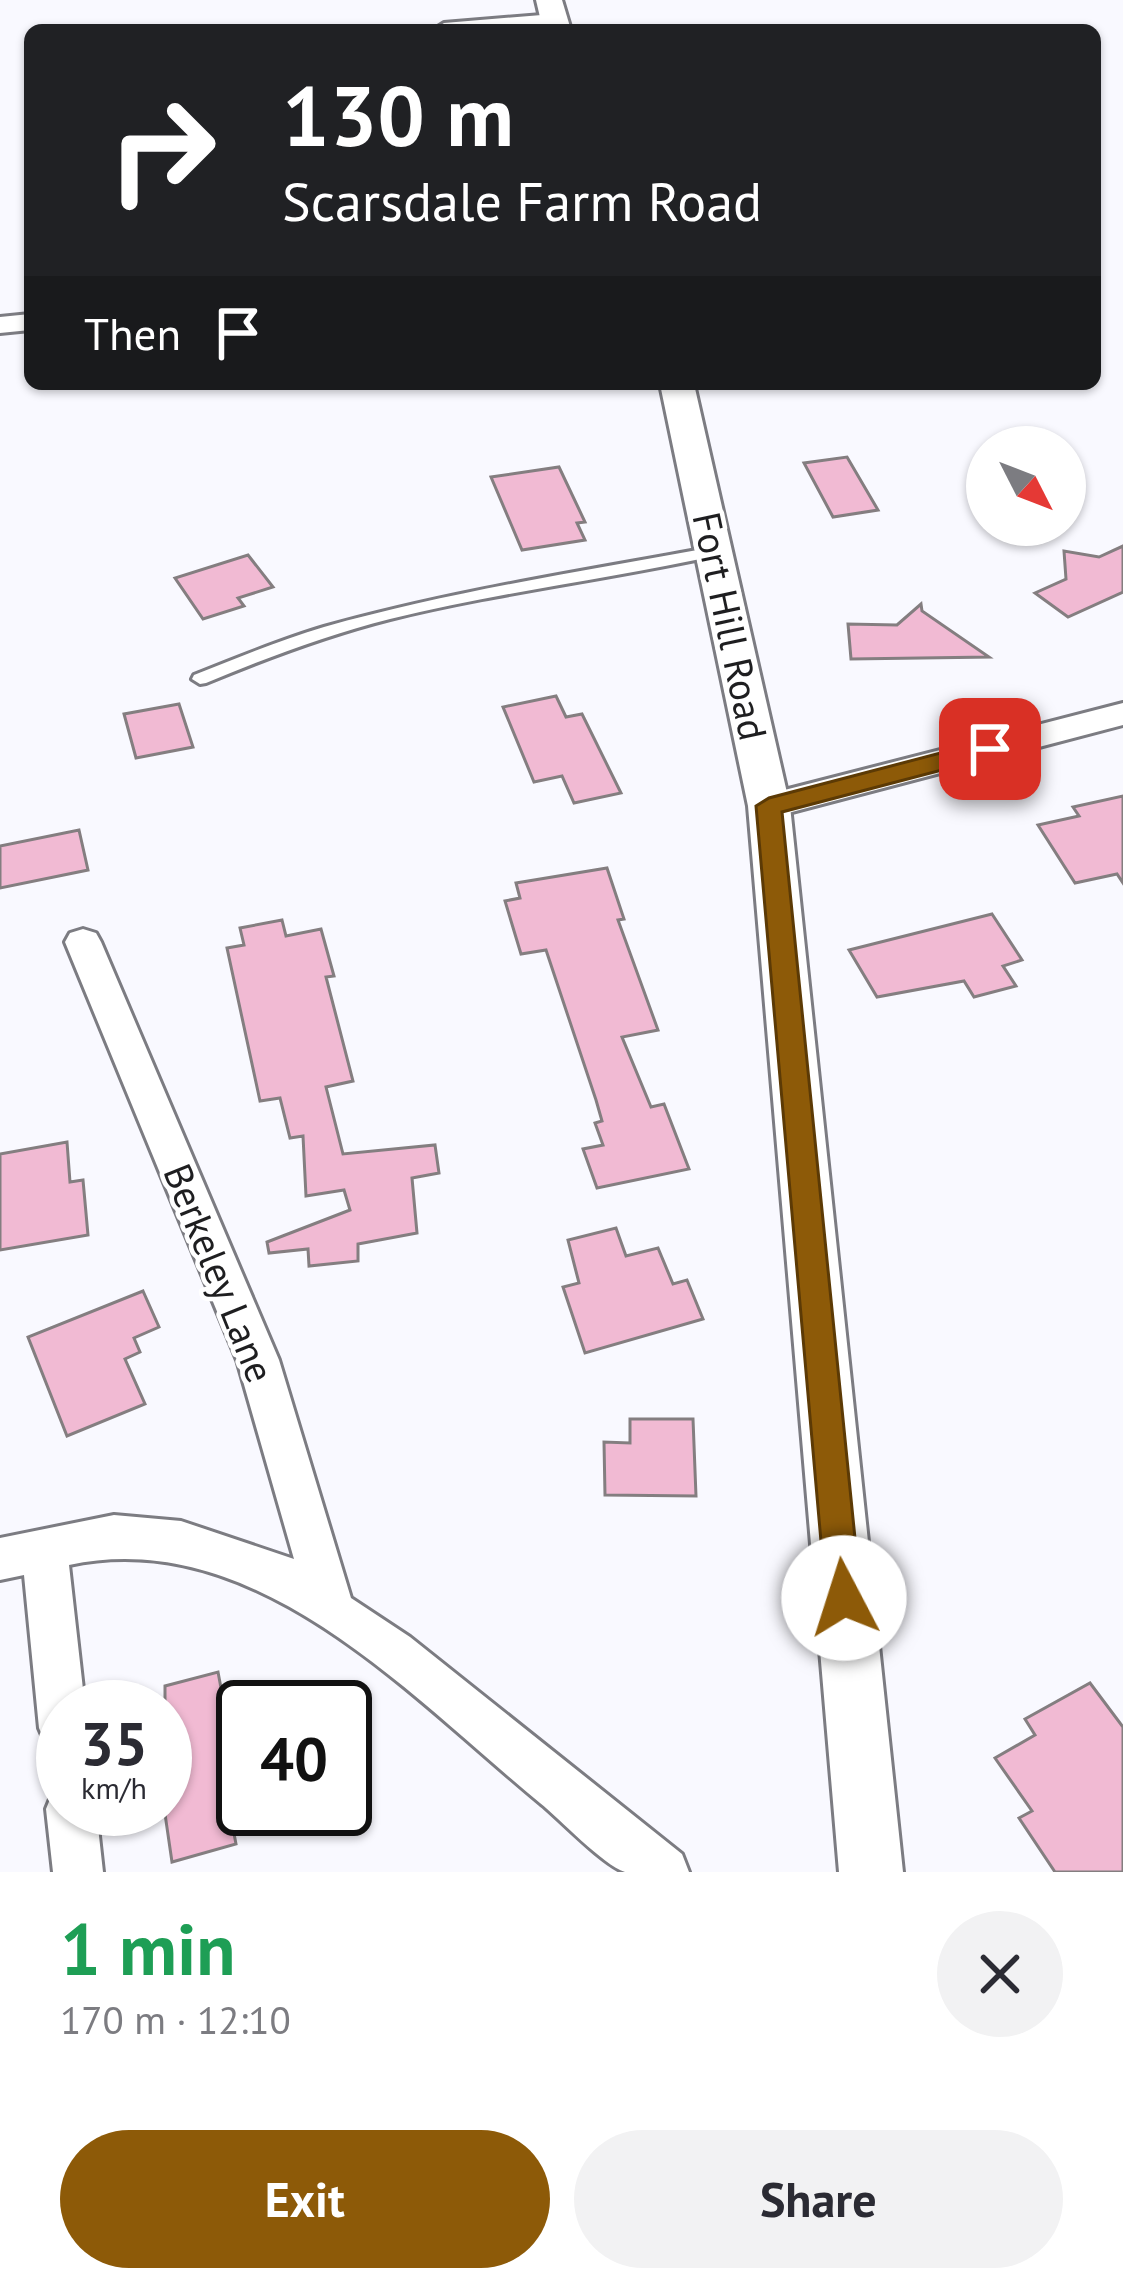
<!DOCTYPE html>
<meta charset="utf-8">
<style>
body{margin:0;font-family:"PT Sans",sans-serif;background:#f2f2f3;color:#2b2b33;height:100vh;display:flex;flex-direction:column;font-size:45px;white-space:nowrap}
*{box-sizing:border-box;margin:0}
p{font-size:39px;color:#7c7c81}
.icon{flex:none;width:66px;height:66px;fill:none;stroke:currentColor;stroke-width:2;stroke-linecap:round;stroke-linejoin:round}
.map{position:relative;height:1872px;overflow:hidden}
.side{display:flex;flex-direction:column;background:#fff;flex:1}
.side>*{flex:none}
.top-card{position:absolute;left:24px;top:24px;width:1077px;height:366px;border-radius:18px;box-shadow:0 3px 9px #0004;background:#202124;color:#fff;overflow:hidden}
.needle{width:78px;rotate:132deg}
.tools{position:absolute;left:966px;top:426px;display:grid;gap:24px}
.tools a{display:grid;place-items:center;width:120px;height:120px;border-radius:50%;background:#fff;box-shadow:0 3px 9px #0004;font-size:60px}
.speed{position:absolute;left:36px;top:1680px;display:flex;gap:24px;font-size:60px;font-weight:700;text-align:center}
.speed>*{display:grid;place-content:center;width:156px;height:156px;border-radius:50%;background:#fff;box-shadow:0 3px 9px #0004;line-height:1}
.speed small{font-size:30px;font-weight:400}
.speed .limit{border:6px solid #111;border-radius:18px;background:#fff;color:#111}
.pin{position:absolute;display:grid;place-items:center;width:102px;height:102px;color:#fff;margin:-51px;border-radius:24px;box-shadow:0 6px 18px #0006}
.me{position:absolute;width:132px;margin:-66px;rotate:355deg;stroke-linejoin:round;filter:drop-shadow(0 0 9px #0008)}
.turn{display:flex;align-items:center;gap:42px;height:252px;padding:0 60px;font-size:54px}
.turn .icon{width:156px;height:156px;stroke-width:2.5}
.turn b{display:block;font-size:84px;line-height:102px}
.then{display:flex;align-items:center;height:114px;padding:0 60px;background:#0003;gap:24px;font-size:45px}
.round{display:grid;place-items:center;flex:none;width:126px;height:126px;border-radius:63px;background:#f2f2f3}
.headline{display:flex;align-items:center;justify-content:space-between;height:204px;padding:0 60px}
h1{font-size:72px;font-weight:700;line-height:90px;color:#1e9e55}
.primary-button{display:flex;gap:24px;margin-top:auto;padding:24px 60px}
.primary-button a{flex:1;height:138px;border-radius:72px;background:#8d5a08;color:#fff;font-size:48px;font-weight:700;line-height:138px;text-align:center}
.primary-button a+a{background:#f2f2f3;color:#2b2b33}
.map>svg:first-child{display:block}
.building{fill:#f1bad3;stroke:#847e80;stroke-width:3}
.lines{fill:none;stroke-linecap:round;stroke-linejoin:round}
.service-casing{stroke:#7c7c82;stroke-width:6}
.minor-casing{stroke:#7c7c82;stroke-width:6}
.tertiary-casing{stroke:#7c7c82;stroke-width:6}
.service{fill:#fff;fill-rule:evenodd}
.minor{fill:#fff;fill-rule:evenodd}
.tertiary{fill:#fff;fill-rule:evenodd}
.route{fill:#8d5a08;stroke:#5c3a05;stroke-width:3}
.labels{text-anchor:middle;stroke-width:9;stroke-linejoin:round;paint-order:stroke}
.street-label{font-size:39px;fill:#1e1e20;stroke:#fff}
</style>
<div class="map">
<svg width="1123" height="1872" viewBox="0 0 1123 1872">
<rect width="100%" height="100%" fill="#f9f9ff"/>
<!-- building -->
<g class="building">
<path d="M847,457L878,510L833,517L804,463Z"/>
<path d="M559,467L585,522L577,523L585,540L522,550L491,477Z"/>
<path d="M1123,546V592L1068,617L1035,593L1066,579L1064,551L1099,557Z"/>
<path d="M248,555L273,587L238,598L244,606L203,619L175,578Z"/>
<path d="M921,604L922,611L989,657L851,659L848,624L897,625Z"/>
<path d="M556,696L566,717L582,714L621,793L574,803L562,776L534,782L503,707Z"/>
<path d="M179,704L193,747L136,758L124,714Z"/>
<path d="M1123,796V883L1117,874L1075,883L1038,825L1079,816L1073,807Z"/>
<path d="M79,830L88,870L0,888V846Z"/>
<path d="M607,868L624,919L618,920L658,1030L622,1037L651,1107L664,1104L689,1169L597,1188L583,1149L603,1145L595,1123L602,1121L596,1100L546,950L521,954L505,901L520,898L516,883Z"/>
<path d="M992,914L1022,960L1003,966L1016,986L974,997L964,981L877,997L849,950Z"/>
<path d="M282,920L286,936L321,929L334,976L326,977L353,1081L326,1087L343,1154L435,1145L439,1173L412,1178L417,1233L358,1244V1261L309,1266L308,1249L269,1253L267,1242L350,1210L344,1190L306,1196L303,1136L290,1138L280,1098L260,1101L227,948L244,945L240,928Z"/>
<path d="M67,1142L70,1182L83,1180L88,1235L0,1250V1154Z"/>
<path d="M616,1228L626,1256L658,1248L673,1284L687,1280L703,1319L585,1353L563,1287L579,1283L568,1240Z"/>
<path d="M143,1291L159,1327L134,1338L140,1352L125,1359L145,1404L67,1436L28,1337Z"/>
<path d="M630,1419H693L696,1496L605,1495L604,1442L630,1443Z"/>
<path d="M218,1672L240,1789L226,1792L236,1844L172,1862L165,1814V1686Z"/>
<path d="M1090,1683L1123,1727V1872H1055L1019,1818L1032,1811L995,1758L1035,1735L1025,1719Z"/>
</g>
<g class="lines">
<defs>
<path id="service" d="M714,547L722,552L719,555C610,579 499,592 390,619C327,635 266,658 206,683L200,684L192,679L194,675C237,658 280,640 324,627C452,591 584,571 714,547Z"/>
<g id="minor">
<path d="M554,14L565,21L562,26L433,30L444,23Z"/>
<path d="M30,314V330L0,333V317Z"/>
<path d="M1123,703V725L769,818L752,806L769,794Z"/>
<path d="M83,929L96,933L101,942L279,1360L351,1598L410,1637L682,1854L689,1872C671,1872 642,1872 625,1872C603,1865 560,1819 540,1803C409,1695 255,1525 69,1565L85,1707H63V1751L46,1744L39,1728L24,1575L0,1580V1538L114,1515L181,1521L294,1559L237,1360L65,942L70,933Z"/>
<path d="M63,1788V1809H96L103,1872H53L46,1809L53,1792Z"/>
</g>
<g id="tertiary">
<path d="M536,0H562L571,30H543Z"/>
<path d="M660,384H694L790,806L903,1872H839L748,806Z"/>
</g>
</defs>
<!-- service casing -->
<use href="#service" class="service-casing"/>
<!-- minor casing -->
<use href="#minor" class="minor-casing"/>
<!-- tertiary casing -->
<use href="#tertiary" class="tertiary-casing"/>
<!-- service -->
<use href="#service" class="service"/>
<!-- minor -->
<use href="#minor" class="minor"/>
<!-- tertiary -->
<use href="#tertiary" class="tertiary"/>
</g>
<!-- route -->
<path class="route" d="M990,740L999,743V755L782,812L861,1598L856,1609L844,1614L831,1609L826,1598L756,806L769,798Z"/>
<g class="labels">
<!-- street labels -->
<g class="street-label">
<text transform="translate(730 626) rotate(78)" y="14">Fort Hill Road</text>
<text transform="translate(219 1273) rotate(68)" y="14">Berkeley Lane</text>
</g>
</g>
</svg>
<div class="tools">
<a><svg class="needle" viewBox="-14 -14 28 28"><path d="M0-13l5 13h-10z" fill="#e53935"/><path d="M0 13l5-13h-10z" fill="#7c7c81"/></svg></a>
</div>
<div class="speed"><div>35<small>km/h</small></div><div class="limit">40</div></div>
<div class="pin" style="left:990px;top:749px;background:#d93025"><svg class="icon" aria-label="arrive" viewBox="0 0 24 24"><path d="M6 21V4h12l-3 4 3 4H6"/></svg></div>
<svg class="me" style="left:844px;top:1598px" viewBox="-20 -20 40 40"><circle r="19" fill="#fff"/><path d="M0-13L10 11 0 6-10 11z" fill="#8d5a08"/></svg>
<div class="top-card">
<div class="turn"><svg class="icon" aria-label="right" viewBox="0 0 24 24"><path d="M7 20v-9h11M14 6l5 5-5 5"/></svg><div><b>130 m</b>Scarsdale Farm Road</div></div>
<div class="then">Then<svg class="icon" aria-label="arrive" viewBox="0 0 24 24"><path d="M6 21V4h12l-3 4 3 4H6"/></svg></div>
</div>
</div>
<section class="side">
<div class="headline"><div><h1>1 min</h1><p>170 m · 12:10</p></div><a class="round"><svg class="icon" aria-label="close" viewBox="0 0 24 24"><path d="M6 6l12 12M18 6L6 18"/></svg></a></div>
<div class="primary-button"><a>Exit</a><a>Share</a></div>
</section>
